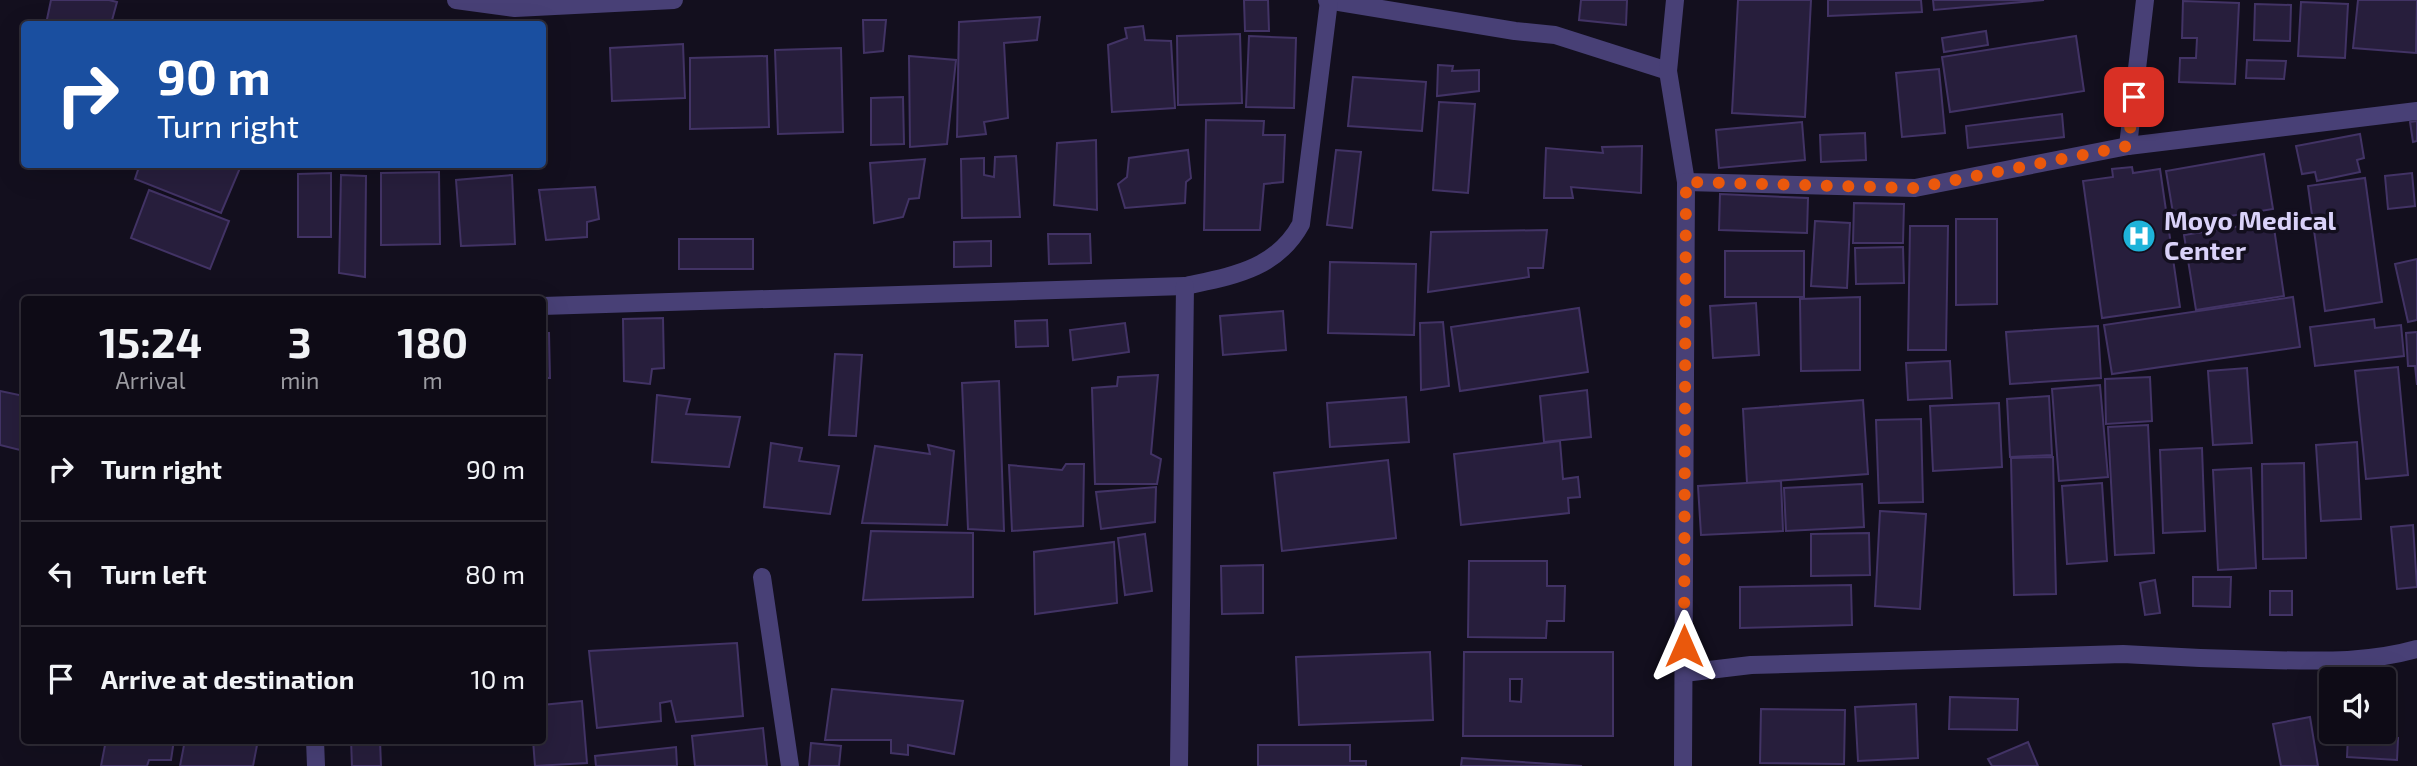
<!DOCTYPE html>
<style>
body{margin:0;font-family:"Exo 2",sans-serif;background:#1c1923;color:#f1f3f6;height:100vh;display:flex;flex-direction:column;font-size:26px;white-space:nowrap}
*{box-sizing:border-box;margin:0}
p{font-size:23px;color:#9b9ba1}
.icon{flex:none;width:38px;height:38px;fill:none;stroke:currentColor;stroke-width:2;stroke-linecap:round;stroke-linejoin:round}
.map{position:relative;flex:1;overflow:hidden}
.panel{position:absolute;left:21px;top:296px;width:525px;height:448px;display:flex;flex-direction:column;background:#0e0b16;border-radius:7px;box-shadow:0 7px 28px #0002,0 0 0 2px #2e2b35}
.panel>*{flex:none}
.top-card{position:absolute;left:21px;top:21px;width:525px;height:147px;border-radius:7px;box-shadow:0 7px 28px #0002,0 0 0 2px #2e2b35;background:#1a4fa0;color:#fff;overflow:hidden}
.fabs{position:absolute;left:2319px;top:667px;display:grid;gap:14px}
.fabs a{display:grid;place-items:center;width:77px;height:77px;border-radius:7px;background:#0e0b16;box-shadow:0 7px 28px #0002,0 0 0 2px #2e2b35;font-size:35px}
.pin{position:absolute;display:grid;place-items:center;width:60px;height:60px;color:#fff;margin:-30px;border-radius:14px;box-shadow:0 4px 10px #0006}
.me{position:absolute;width:77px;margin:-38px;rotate:0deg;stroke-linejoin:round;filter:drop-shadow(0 0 5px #0008)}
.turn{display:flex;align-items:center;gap:24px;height:147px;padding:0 21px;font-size:32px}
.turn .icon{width:91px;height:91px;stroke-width:2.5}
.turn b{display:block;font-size:49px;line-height:60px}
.eta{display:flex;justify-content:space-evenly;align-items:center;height:119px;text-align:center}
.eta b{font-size:42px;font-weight:700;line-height:49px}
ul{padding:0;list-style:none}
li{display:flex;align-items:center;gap:21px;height:105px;padding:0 21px;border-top:2px solid #2e2b35}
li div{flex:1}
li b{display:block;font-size:26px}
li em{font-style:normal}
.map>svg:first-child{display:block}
.building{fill:#271e3c;stroke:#423365;stroke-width:2;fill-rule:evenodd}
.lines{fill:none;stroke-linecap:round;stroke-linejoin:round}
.street{stroke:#484076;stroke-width:18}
.route{stroke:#ea580c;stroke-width:12;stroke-dasharray:0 21.6}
.labels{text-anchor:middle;stroke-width:7;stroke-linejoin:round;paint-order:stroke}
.poi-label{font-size:26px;font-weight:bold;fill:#dad2f9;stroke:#130f1e;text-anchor:start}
</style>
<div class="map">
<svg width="2417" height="766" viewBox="0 0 2417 766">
<rect width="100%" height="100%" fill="#130f1e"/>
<!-- building -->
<g class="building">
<path d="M51,0H109L117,2L111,24H46Z"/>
<path d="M1244,0H1268L1269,31H1245Z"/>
<path d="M1581,0H1627L1626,25L1579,20Z"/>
<path d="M1738,0H1811L1805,117L1732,113Z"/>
<path d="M1828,0H1921L1922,12L1828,16Z"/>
<path d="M1933,0H2044L1934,10Z"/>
<path d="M2358,0H2417L2416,53L2353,48Z"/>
<path d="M2183,1L2239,3L2235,84L2179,82L2180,58H2196L2197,38H2182Z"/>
<path d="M2301,2L2348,4L2345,58L2298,56Z"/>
<path d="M2255,4L2291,5L2290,41L2254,40Z"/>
<path d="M1040,17L1037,40L1004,43L1008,118L984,122L986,134L957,137L959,22Z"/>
<path d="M863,20H886L883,51L864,53Z"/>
<path d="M1143,26L1145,40L1171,41L1175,108L1112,112L1108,45L1127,38L1125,28Z"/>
<path d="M1986,31L1988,45L1944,52L1942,38Z"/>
<path d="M1240,34L1242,103L1178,105L1177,36Z"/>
<path d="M1249,36L1296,38L1294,108L1246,107Z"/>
<path d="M2076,36L2084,91L1950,112L1942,57Z"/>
<path d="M683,44L685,98L612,101L610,48Z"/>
<path d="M841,48L843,132L778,134L775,50Z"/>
<path d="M767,56L769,127L690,129V58Z"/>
<path d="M909,56L956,60L947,144L910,147Z"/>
<path d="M2247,60L2286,61L2284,79L2246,78Z"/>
<path d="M1438,65L1453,66L1452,71L1479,70V91L1437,96Z"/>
<path d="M1939,69L1945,133L1902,137L1896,73Z"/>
<path d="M1353,77L1426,82L1422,131L1348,126Z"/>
<path d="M903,97L904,144L871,145V98Z"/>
<path d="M1439,102L1475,104L1468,193L1433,190Z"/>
<path d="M2062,114L2064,137L1968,148L1966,126Z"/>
<path d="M1206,120L1264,121L1263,135H1285L1283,182L1264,184L1260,230H1204Z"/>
<path d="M2417,121V141L2413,142L2410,122Z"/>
<path d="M1802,122L1805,160L1719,168L1716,130Z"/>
<path d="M1865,133L1866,160L1821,162L1820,135Z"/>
<path d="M2360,134L2364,158L2357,160L2360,172L2317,181L2315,172L2302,174L2296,146Z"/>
<path d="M1096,140L1097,210L1054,205L1057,143Z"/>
<path d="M1642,146L1641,193L1571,187L1573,198H1544L1546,148L1603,153L1602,147Z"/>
<path d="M1188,150L1191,178L1186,182L1185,203L1125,208L1118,184L1127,177L1129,158Z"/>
<path d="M1336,150L1361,152L1352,228L1327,225Z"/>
<path d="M2264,154L2273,209L2175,225L2166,171Z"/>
<path d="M1016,156L1020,217L962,218L961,159L984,158V175L994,177L995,157Z"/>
<path d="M925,159L919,198L909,199L903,217L874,223L870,163Z"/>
<path d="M140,164H231L240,168L221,213L135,179Z"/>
<path d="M390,164H418V167L389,168Z"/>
<path d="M2132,167L2133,173L2160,169L2180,307L2102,318L2083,181L2113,177L2112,169Z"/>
<path d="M439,172L440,244L381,245V173Z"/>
<path d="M331,173V237H298V174Z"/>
<path d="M2412,173L2415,206L2388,209L2385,176Z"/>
<path d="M341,175L366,176L365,277L339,273Z"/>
<path d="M512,175L515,244L461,246L456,180Z"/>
<path d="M2365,178L2382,302L2325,311L2308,186Z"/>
<path d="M595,187L599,219L587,222V237L546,240L539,190Z"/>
<path d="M149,190L229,221L210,269L131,238Z"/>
<path d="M1720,194L1808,198L1807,233L1719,230Z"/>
<path d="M1854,203L1904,204L1903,243H1853Z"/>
<path d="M1956,219H1997V304L1956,305Z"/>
<path d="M1815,221L1850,223L1847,288L1811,286Z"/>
<path d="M2273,221L2284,296L2196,310L2184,235Z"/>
<path d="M1910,226H1948L1946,350H1908Z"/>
<path d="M1547,230L1543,268H1528L1529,277L1428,292L1431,232Z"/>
<path d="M1048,234H1090L1091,263L1049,264Z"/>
<rect x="679" y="239" width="74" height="30"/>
<path d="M991,241V266L954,267V242Z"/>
<path d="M1903,247L1904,283L1856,284L1855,248Z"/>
<rect x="1725" y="251" width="79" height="46"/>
<path d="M2417,259V320L2408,322L2395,264Z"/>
<path d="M1330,262L1416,264L1414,335L1328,333Z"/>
<path d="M1860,297V370L1801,371L1800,299Z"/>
<path d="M2293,297L2300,347L2112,374L2104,325Z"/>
<path d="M1756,303L1759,355L1713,358L1710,306Z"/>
<path d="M1579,308L1588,372L1460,391L1451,327Z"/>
<path d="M1283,311L1286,350L1223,355L1220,316Z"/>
<path d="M663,318L664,368L652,369L650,384L624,381L623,319Z"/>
<path d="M2374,319L2375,328L2401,325L2404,356L2315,366L2310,327Z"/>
<path d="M1047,320L1048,346L1016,347L1015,321Z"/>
<path d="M1443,322L1449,386L1421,390L1420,323Z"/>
<path d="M1125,323L1129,352L1073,360L1070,330Z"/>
<path d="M2098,326L2101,378L2010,384L2006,332Z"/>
<path d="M2417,332V385L2415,366H2408L2406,333Z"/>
<path d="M542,333H549L550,378H542Z"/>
<path d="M835,354L862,355L856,436L829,435Z"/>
<path d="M1950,361L1952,398L1908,400L1906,363Z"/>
<path d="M2398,367L2408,475L2366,479L2355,371Z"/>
<path d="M2247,368L2252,443L2213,445L2208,371Z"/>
<path d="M1158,375L1151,454L1161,459L1157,484H1095L1092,388L1117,386L1118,377Z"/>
<path d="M2150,377L2152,421L2106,424L2105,379Z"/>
<path d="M999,381L1004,531L968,529L962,383Z"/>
<path d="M2100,385L2108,477L2059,481L2052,389Z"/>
<path d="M1587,390L1591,437L1544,442L1540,396Z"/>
<path d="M0,391L24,396V451L0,445Z"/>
<path d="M657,395L690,399L686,414L740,417L729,467L652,462Z"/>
<path d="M2049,396L2052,455L2010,457L2007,399Z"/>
<path d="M1406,397L1409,442L1330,447L1327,403Z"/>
<path d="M1863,400L1868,474L1747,483L1743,409Z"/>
<path d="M1999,403L2002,467L1933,471L1930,406Z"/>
<path d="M1921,419L1923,502L1879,503L1876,420Z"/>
<path d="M2148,425L2154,553L2115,555L2108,427Z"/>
<path d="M1560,441L1563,479L1578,477L1580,497L1568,498L1569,513L1461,525L1454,454Z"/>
<path d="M2357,442L2361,519L2321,521L2316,445Z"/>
<path d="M771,443L802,448L799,461L839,466L830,514L764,507Z"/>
<path d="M928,445L954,451L947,525L862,523L875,446L930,454Z"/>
<path d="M2202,448L2205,531L2163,533L2160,450Z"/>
<path d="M2053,457L2056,594L2014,595L2011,458Z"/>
<path d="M1388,460L1396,538L1282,551L1274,473Z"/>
<path d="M2304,463L2306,558L2263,559L2262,464Z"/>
<path d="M1066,464H1084L1083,526L1012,531L1009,465L1062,470Z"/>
<path d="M2251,468L2256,568L2218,570L2213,470Z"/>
<path d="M1781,481L1783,531L1701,535L1698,486Z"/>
<path d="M2102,483L2107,561L2067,564L2062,486Z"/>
<path d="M1862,484L1864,527L1786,531L1784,488Z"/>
<path d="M1156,487L1155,522L1101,529L1096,492Z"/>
<path d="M1880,511L1926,514L1920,609L1875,606Z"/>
<path d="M2413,525L2417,587L2397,589L2391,527Z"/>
<path d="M871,531L973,533V597L863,600Z"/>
<path d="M1869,533L1870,575L1811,576V534Z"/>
<path d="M1145,534L1152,591L1125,595L1118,538Z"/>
<path d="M1114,542L1117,603L1035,614L1034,552Z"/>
<path d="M1469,561H1547V586H1565L1564,621H1547L1546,638L1468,637Z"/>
<path d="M1263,565V613L1222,614L1221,566Z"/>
<path d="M2193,577H2231L2230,607L2193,606Z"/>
<path d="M2155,580L2160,613L2145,615L2140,583Z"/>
<path d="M1851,585L1852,625L1740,628V587Z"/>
<rect x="2270" y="591" width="22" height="24"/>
<path d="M737,643L743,716L676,722L671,701L660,703L661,721L597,728L589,651Z"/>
<path d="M1430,652L1433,720L1299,725L1296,657Z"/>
<path d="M1464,652H1613V736H1463ZM1510,679H1522L1521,702L1510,701Z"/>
<path d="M2366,676V679H2331V718L2323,719L2320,680Z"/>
<path d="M832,689L963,701L954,754L908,745V755L891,753V740H825Z"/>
<path d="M1950,697L2018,699L2017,730L1949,729Z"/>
<path d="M582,701L587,763L535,766L533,740H542V705Z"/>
<path d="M1916,704L1918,758L1858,761L1855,707Z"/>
<path d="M1761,709L1845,710L1844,764L1760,763Z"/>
<path d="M2310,717L2318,766H2281L2273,724Z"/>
<path d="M763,728L767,766H695L692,736Z"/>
<path d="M2348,735L2398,738L2397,760L2347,757Z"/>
<path d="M106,740H174L171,760H149L147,766H101Z"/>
<path d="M185,740H258L253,766H180Z"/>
<path d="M351,740H380L381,766H352Z"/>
<path d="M2028,742L2038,766H1992L1988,759Z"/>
<path d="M811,743L841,746L839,766H809Z"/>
<path d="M1258,745H1350V761H1366V766H1258Z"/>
<path d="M676,747L677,766H596L595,756Z"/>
<path d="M1462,758L1582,766H1461Z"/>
</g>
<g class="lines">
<!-- street -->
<g class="street">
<path d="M456,0L515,8L674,0"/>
<path d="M1327,0L1515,31L1555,35L1668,71"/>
<path d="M1675,0L1668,71L1686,182L1683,766"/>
<path d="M2128,146L2145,0"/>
<path d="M1686,182L1915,188L2128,146L2417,111"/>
<path d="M542,306L1185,286C1231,276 1276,270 1301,224L1329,1"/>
<path d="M762,577L790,766"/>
<path d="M1684,673L1751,665L2123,654C2171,657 2219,659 2268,660C2319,661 2368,663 2417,649"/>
<path d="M315,740L316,766"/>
<path d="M1179,766L1185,286"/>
</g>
</g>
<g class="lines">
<!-- route -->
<path class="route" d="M1684,646L1686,182L1915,188L2128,146L2134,97"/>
</g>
<!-- icons -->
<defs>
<symbol id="hospital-disc" viewBox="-11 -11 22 22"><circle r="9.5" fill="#1eb3d9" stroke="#130f1e"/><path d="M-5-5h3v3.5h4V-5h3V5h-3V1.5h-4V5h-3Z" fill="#fff"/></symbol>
</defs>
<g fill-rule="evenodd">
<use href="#hospital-disc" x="2120" y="217" width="38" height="38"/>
</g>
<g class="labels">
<!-- poi labels -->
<g class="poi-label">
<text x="2164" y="230">Moyo Medical<tspan x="2164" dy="30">Center</tspan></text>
</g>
</g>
</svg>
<div class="fabs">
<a><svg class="icon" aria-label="sound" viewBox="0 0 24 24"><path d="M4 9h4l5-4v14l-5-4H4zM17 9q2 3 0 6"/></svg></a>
</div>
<div class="pin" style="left:2134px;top:97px;background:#d93025"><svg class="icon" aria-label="arrive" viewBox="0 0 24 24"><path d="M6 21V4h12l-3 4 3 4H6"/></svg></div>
<svg class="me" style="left:1684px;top:646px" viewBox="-20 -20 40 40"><path d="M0-17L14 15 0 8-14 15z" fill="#ea580c" stroke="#fff" stroke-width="4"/></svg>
<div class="top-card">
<div class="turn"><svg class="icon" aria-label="right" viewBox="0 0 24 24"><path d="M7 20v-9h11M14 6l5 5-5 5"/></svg><div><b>90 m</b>Turn right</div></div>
</div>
<section class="panel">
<div class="eta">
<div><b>15:24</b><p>Arrival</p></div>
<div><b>3</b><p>min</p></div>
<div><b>180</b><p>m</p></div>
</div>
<ul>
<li><svg class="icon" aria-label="right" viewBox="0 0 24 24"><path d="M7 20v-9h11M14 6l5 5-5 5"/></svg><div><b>Turn right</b></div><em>90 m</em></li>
<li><svg class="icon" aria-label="left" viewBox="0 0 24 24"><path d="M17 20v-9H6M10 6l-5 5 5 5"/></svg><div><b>Turn left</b></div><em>80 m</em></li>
<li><svg class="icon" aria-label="arrive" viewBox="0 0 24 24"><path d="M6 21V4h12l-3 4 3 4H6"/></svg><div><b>Arrive at destination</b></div><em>10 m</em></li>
</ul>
</section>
</div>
